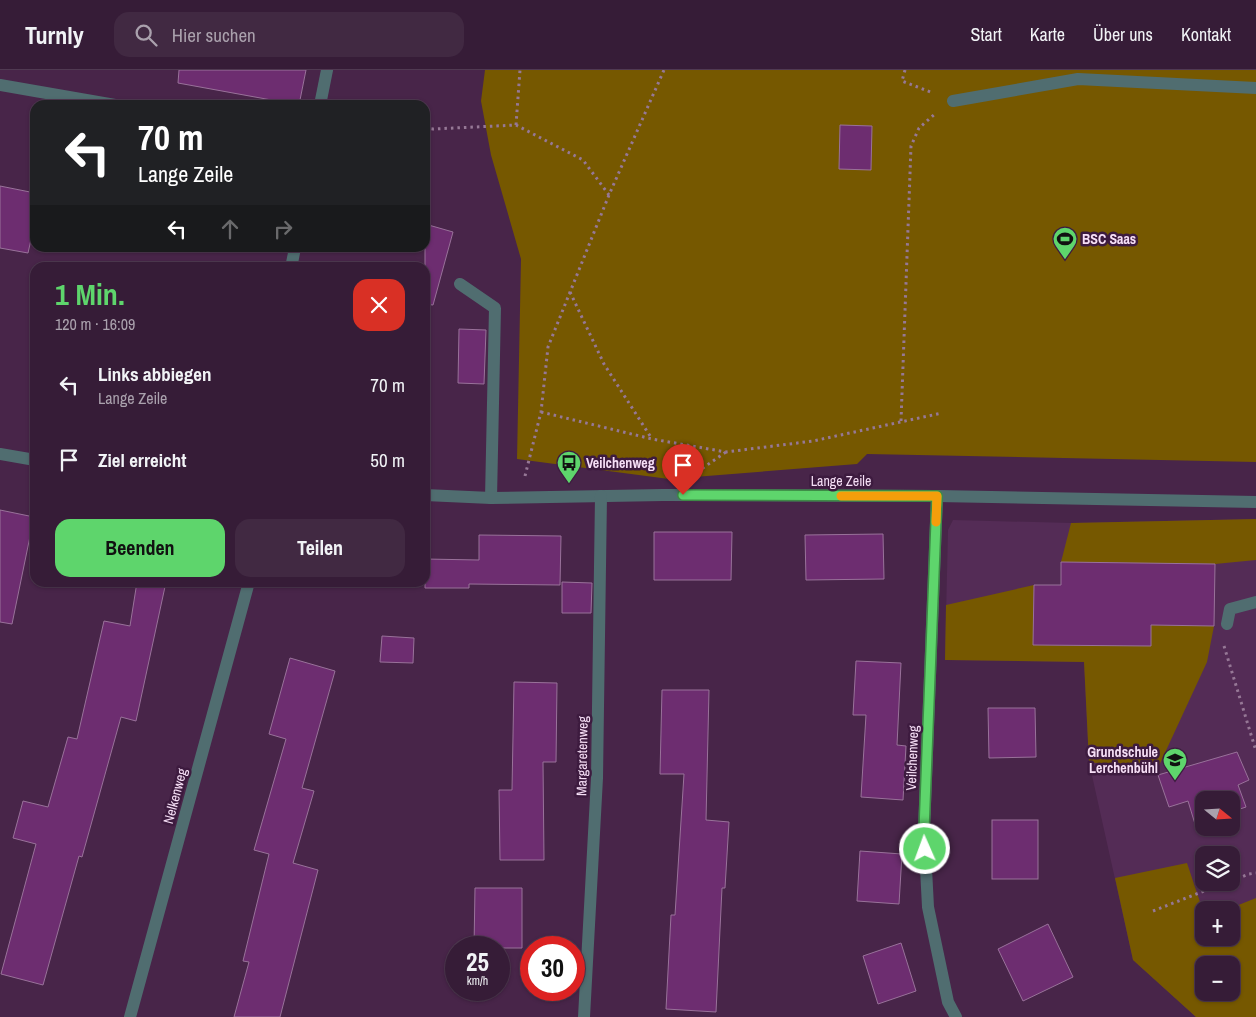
<!DOCTYPE html>
<html lang="de">
<meta charset="utf-8">
<style>
body{margin:0;font-family:"Archivo Narrow",sans-serif;background:#412942;color:#f1f3f6;height:100vh;display:flex;flex-direction:column;font-size:19px;white-space:nowrap}
*{box-sizing:border-box;margin:0}
p{font-size:16px;color:#aaa1ad}
.icon{flex:none;width:28px;height:28px;fill:none;stroke:currentColor;stroke-width:2;stroke-linecap:round;stroke-linejoin:round}
.map{position:relative;flex:1;overflow:hidden}
.panel{position:absolute;left:30px;top:192px;width:400px;height:325px;display:flex;flex-direction:column;background:#361c37;border-radius:15px;box-shadow:0 1px 4px #0004,0 0 0 1px #503a52}
.panel>*{flex:none}
.guide{position:absolute;left:30px;top:30px;width:400px;height:152px;border-radius:15px;box-shadow:0 1px 4px #0004,0 0 0 1px #503a52;background:#202124;color:#fff;overflow:hidden}
.needle{width:32px;rotate:108deg}
.fabs{position:absolute;left:1195px;top:721px;display:grid;gap:10px}
.fabs a{display:grid;place-items:center;width:45px;height:45px;border-radius:10px;background:#361c37;box-shadow:0 1px 4px #0004,0 0 0 1px #503a52;font-size:25px}
.speed{position:absolute;left:445px;top:866px;display:flex;gap:10px;font-size:25px;font-weight:700;text-align:center}
.speed>*{display:grid;place-content:center;width:65px;height:65px;border-radius:50%;background:#361c37;box-shadow:0 1px 4px #0004,0 0 0 1px #503a52;line-height:1}
.speed small{font-size:12px;font-weight:400}
.speed .limit{border:8px solid #d22;background:#fff;color:#111}
.pin{position:absolute;display:grid;place-items:center;width:42px;height:42px;color:#fff;margin:-51px -21px;border-radius:50% 50% 50% 0;rotate:-45deg;box-shadow:0 0 5px #0007}
.pin .icon{rotate:45deg}
.me{position:absolute;width:55px;margin:-28px;rotate:358deg;stroke-linejoin:round;filter:drop-shadow(0 0 4px #0008)}
.turn{display:flex;align-items:center;gap:18px;height:105px;padding:0 25px;font-size:22px}
.turn .icon{width:65px;height:65px;stroke-width:2.5}
.turn b{display:block;font-size:35px;line-height:42px}
.lanes{display:flex;align-items:center;height:48px;padding:0 25px;background:#0003;justify-content:center;gap:25px;direction:ltr}
.lanes .off{opacity:.35}
.round{display:grid;place-items:center;flex:none;width:52px;height:52px;border-radius:15px;background:#412942}
.overview{display:flex;align-items:center;justify-content:space-between;height:85px;padding:0 25px}
h1{font-size:30px;font-weight:700;line-height:38px;color:#5ed56c}
.button{display:flex;gap:10px;margin-top:auto;padding:10px 25px}
.button a{flex:1;height:58px;border-radius:15px;background:#5ed56c;color:#111;font-size:20px;font-weight:700;line-height:58px;text-align:center}
.button a+a{background:#412942;color:#f1f3f6}
ul{padding:0;list-style:none}
li{display:flex;align-items:center;gap:15px;height:75px;padding:0 25px}
li div{flex:1}
li b{display:block;font-size:19px}
li em{font-style:normal}
header{display:flex;align-items:center;gap:30px;box-sizing:border-box;height:70px;padding:0 25px;background:#361c37;border-bottom:1px solid #503a52}
header strong{font-size:24px}
nav{display:flex;gap:28px;margin-inline-start:auto;font-size:18px}
.search{width:350px;height:45px;background:#412942;display:flex;align-items:center;gap:12px;box-sizing:border-box;padding:0 18px;border-radius:15px;color:#aaa1ad;font-size:19px}
.map>svg:first-child{display:block}
.built{fill:#542c56;fill-rule:evenodd}
.green{fill:#765800;fill-rule:evenodd}
.building{fill:#6d2d70;stroke:#99729a}
.lines{fill:none;stroke-linecap:round;stroke-linejoin:round}
.path{stroke:#967896;stroke-width:3;stroke-dasharray:2.5 4;stroke-linecap:butt}
.service{stroke:#506d70;stroke-width:12}
.pedestrian{stroke:#506d70;stroke-width:12}
.minor{stroke:#506d70;stroke-width:12}
.route-casing{stroke:#3d8a46;stroke-width:12}
.route{stroke:#5ed56c;stroke-width:9}
.slow{stroke:#f59e0b;stroke-width:9}
.labels{text-anchor:middle;stroke-width:5;stroke-linejoin:round;paint-order:stroke}
.poi-label{font-size:14px;font-weight:bold;fill:#f6dff6;stroke:#3d1b3f;text-anchor:start}
.street-label{font-size:14px;fill:#f6dff6;stroke:#3d1b3f}
</style>
<header>
<strong>Turnly</strong>
<div class="search"><svg class="icon" aria-label="search" viewBox="0 0 24 24"><circle cx="10" cy="10" r="6"/><path d="M15 15l6 6"/></svg>Hier suchen</div>
<nav><a>Start</a><a>Karte</a><a>Über uns</a><a>Kontakt</a></nav>
</header>
<div class="map">
<svg width="1256" height="947" viewBox="0 0 1256 947">
<rect width="100%" height="100%" fill="#482549"/>
<!-- built -->
<path class="built" d="M1256,449V947H1196L1133,890L1089,692L1084,592L945,590L948,460L953,450L1071,453ZM1204,730H1231V758H1204ZM1204,785H1231V812H1204ZM1204,840H1231V868H1204ZM1204,895H1231V922H1204Z"/>
<!-- green -->
<g class="green">
<path d="M485,0H1256V392L867,384L857,394L669,409L517,389L521,189L491,85L481,31Z"/>
<path d="M1256,449V490L1215,494L1061,492L1071,453Z"/>
<path d="M1034,515L1033,575L1150,576L1151,555L1214,556L1207,592L1157,700L1089,692L1084,592L945,590L946,535Z"/>
<path d="M1187,793L1204,844V868H1231V840H1226L1256,828V947H1196L1133,890L1115,808ZM1204,895H1231V922H1204Z"/>
</g>
<!-- building -->
<g class="building">
<path d="M179,0H306L299,35L178,13Z"/>
<path d="M840,55L872,56L871,100L839,99Z"/>
<path d="M0,116L35,123V165H32L28,183L0,178Z"/>
<path d="M425,154L453,162L433,235L425,234Z"/>
<path d="M459,259L486,260L484,314L458,313Z"/>
<path d="M0,440L34,447L12,554L0,552Z"/>
<path d="M654,462H732L731,510H654Z"/>
<path d="M883,464L884,509L806,510L805,465Z"/>
<path d="M479,465L561,466L560,515L469,514V518H425V489L479,490Z"/>
<path d="M1061,492L1215,494L1214,556L1151,555V576L1033,575L1034,515H1061Z"/>
<path d="M137,512H166L136,651L121,647L82,787L79,786L43,915L1,904L36,774L13,768L23,731L48,737L68,667L77,669L104,551L130,556Z"/>
<path d="M562,512L592,513L591,543H562Z"/>
<path d="M382,566L414,568L413,593L380,592Z"/>
<path d="M290,588L335,601L302,718L314,721L293,793L318,800L280,947H234L249,892L243,891L269,784L254,780L286,669L269,664Z"/>
<path d="M856,591L901,593L897,675L906,676L903,730L861,727L866,645H853Z"/>
<path d="M514,612L557,613L556,692H543L544,790H500L499,720H512Z"/>
<path d="M662,620H709L706,750L729,752L725,818H722L716,942L666,939L671,845H675L684,704H660Z"/>
<path d="M988,638H1035L1036,687L989,688Z"/>
<path d="M1237,682L1249,710L1238,715L1246,737L1231,742V730H1204V751L1195,754L1188,731L1169,737L1158,705Z"/>
<rect x="992" y="750" width="46" height="59"/>
<path d="M860,781L902,784L899,834L857,831Z"/>
<path d="M475,818H522V878H474Z"/>
<path d="M1048,854L1073,907L1023,931L998,879Z"/>
<path d="M901,873L916,921L878,934L863,886Z"/>
</g>
<g class="lines">
<!-- path -->
<g class="path">
<path d="M905,0L902,11L933,23"/>
<path d="M516,55L520,0"/>
<path d="M425,58L433,59L516,55L583,90L609,125"/>
<path d="M570,222L604,294L652,369"/>
<path d="M541,342L652,369L726,382L813,371L942,343"/>
<path d="M901,351L911,76L919,58L936,43"/>
<path d="M697,402L726,382"/>
<path d="M525,406L541,342L548,277L609,125L664,0"/>
<path d="M1224,576L1256,681"/>
<path d="M1231,811L1249,804L1256,803"/>
<path d="M1153,841L1227,812"/>
</g>
<!-- service -->
<g class="service">
<path d="M953,31L1078,9L1256,18"/>
<path d="M460,214L495,238L491,428"/>
</g>
<!-- pedestrian -->
<path class="pedestrian" d="M1227,554L1230,539L1256,532"/>
<!-- minor -->
<g class="minor">
<path d="M0,15L115,35"/>
<path d="M320,35L327,0"/>
<path d="M291,198L295,178"/>
<path d="M0,384L35,390"/>
<path d="M425,425L491,428L663,425L937,426L1256,432"/>
<path d="M937,426L924,760L928,837L948,932L956,947"/>
<path d="M130,947L249,512"/>
<path d="M584,947L597,708L601,426"/>
</g>
</g>
<g class="lines">
<defs>
<path id="route" d="M683,425L937,426L924,760L925,779"/>
</defs>
<!-- route casing -->
<use href="#route" class="route-casing"/>
<!-- route -->
<use href="#route" class="route"/>
<!-- slow -->
<path class="slow" d="M841,426H937L936,452"/>
</g>
<!-- icons -->
<defs>
<symbol id="stadium-pin" viewBox="-11 -11 22 30"><path d="M0 17L-7.5 6A9.5 9.5 0 1 1 7.5 6Z" fill="#5ed56c" stroke="#3d1b3f"/><path d="M0-5a6.5 5 0 1 0 0 10a6.5 5 0 1 0 0-10ZM-3.5-1.8h7v3.6h-7Z" fill="#111"/></symbol>
<symbol id="bus-pin" viewBox="-11 -11 22 30"><path d="M0 17L-7.5 6A9.5 9.5 0 1 1 7.5 6Z" fill="#5ed56c" stroke="#3d1b3f"/><path d="M-5-6H5V4H4V6H2V4H-2V6H-4V4H-5ZM-3.5-4V0h7V-4ZM-3.5 1.2v1.5H-2V1.2ZM2 1.2v1.5H3.5V1.2Z" fill="#111"/></symbol>
<symbol id="school-pin" viewBox="-11 -11 22 30"><path d="M0 17L-7.5 6A9.5 9.5 0 1 1 7.5 6Z" fill="#5ed56c" stroke="#3d1b3f"/><path d="M0-5L7-2L0 1L-7-2ZM-4 1L0 2.5L4 1V4Q0 6-4 4Z" fill="#111"/></symbol>
</defs>
<g fill-rule="evenodd">
<use href="#stadium-pin" x="1051" y="155" width="28" height="38"/>
<use href="#bus-pin" x="555" y="379" width="28" height="38"/>
<use href="#school-pin" x="1161" y="676" width="28" height="38"/>
</g>
<g class="labels">
<!-- poi labels -->
<g class="poi-label">
<text x="1082" y="174">BSC Saas</text>
<text x="586" y="398">Veilchenweg</text>
<text x="1158" y="687" text-anchor="end">Grundschule<tspan x="1158" dy="16">Lerchenbühl</tspan></text>
</g>
<!-- street labels -->
<g class="street-label">
<text x="841" y="416">Lange Zeile</text>
<text transform="translate(582 686) rotate(-89)" y="5">Margaretenweg</text>
<text transform="translate(912 688) rotate(-88)" y="5">Veilchenweg</text>
<text transform="translate(175 726) rotate(-75)" y="5">Nelkenweg</text>
</g>
</g>
</svg>
<div class="fabs">
<a><svg class="needle" viewBox="-14 -14 28 28"><path d="M0-13l5 13h-10z" fill="#e53935"/><path d="M0 13l5-13h-10z" fill="#aaa1ad"/></svg></a>
<a><svg class="icon" aria-label="layers" viewBox="0 0 24 24"><path d="M12 4l9 5-9 5-9-5zM3 14l9 5 9-5"/></svg></a>
<a>+</a>
<a>−</a>
</div>
<div class="speed"><div>25<small>km/h</small></div><div class="limit">30</div></div>
<div class="pin" style="left:683px;top:425px;background:#d93025"><svg class="icon" aria-label="arrive" viewBox="0 0 24 24"><path d="M6 21V4h12l-3 4 3 4H6"/></svg></div>
<svg class="me" style="left:925px;top:779px" viewBox="-20 -20 40 40"><circle r="17" fill="#5ed56c" stroke="#fff" stroke-width="3"/><path d="M0-11L8 9 0 5-8 9z" fill="#fff"/></svg>
<div class="guide">
<div class="turn"><svg class="icon" aria-label="left" viewBox="0 0 24 24"><path d="M17 20v-9H6M10 6l-5 5 5 5"/></svg><div><b>70 m</b>Lange Zeile</div></div>
<div class="lanes"><svg class="icon" aria-label="left" viewBox="0 0 24 24"><path d="M17 20v-9H6M10 6l-5 5 5 5"/></svg><svg class="icon off" aria-label="ahead" viewBox="0 0 24 24"><path d="M12 20V5M6 11l6-6 6 6"/></svg><svg class="icon off" aria-label="right" viewBox="0 0 24 24"><path d="M7 20v-9h11M14 6l5 5-5 5"/></svg></div>
</div>
<section class="panel">
<div class="overview"><div><h1>1 Min.</h1><p>120 m · 16:09</p></div><a class="round" style="background:#d93025;color:#fff"><svg class="icon" aria-label="close" viewBox="0 0 24 24"><path d="M6 6l12 12M18 6L6 18"/></svg></a></div>
<ul>
<li><svg class="icon" aria-label="left" viewBox="0 0 24 24"><path d="M17 20v-9H6M10 6l-5 5 5 5"/></svg><div><b>Links abbiegen</b><p>Lange Zeile</p></div><em>70 m</em></li>
<li><svg class="icon" aria-label="arrive" viewBox="0 0 24 24"><path d="M6 21V4h12l-3 4 3 4H6"/></svg><div><b>Ziel erreicht</b></div><em>50 m</em></li>
</ul>
<div class="button"><a>Beenden</a><a>Teilen</a></div>
</section>
</div>
